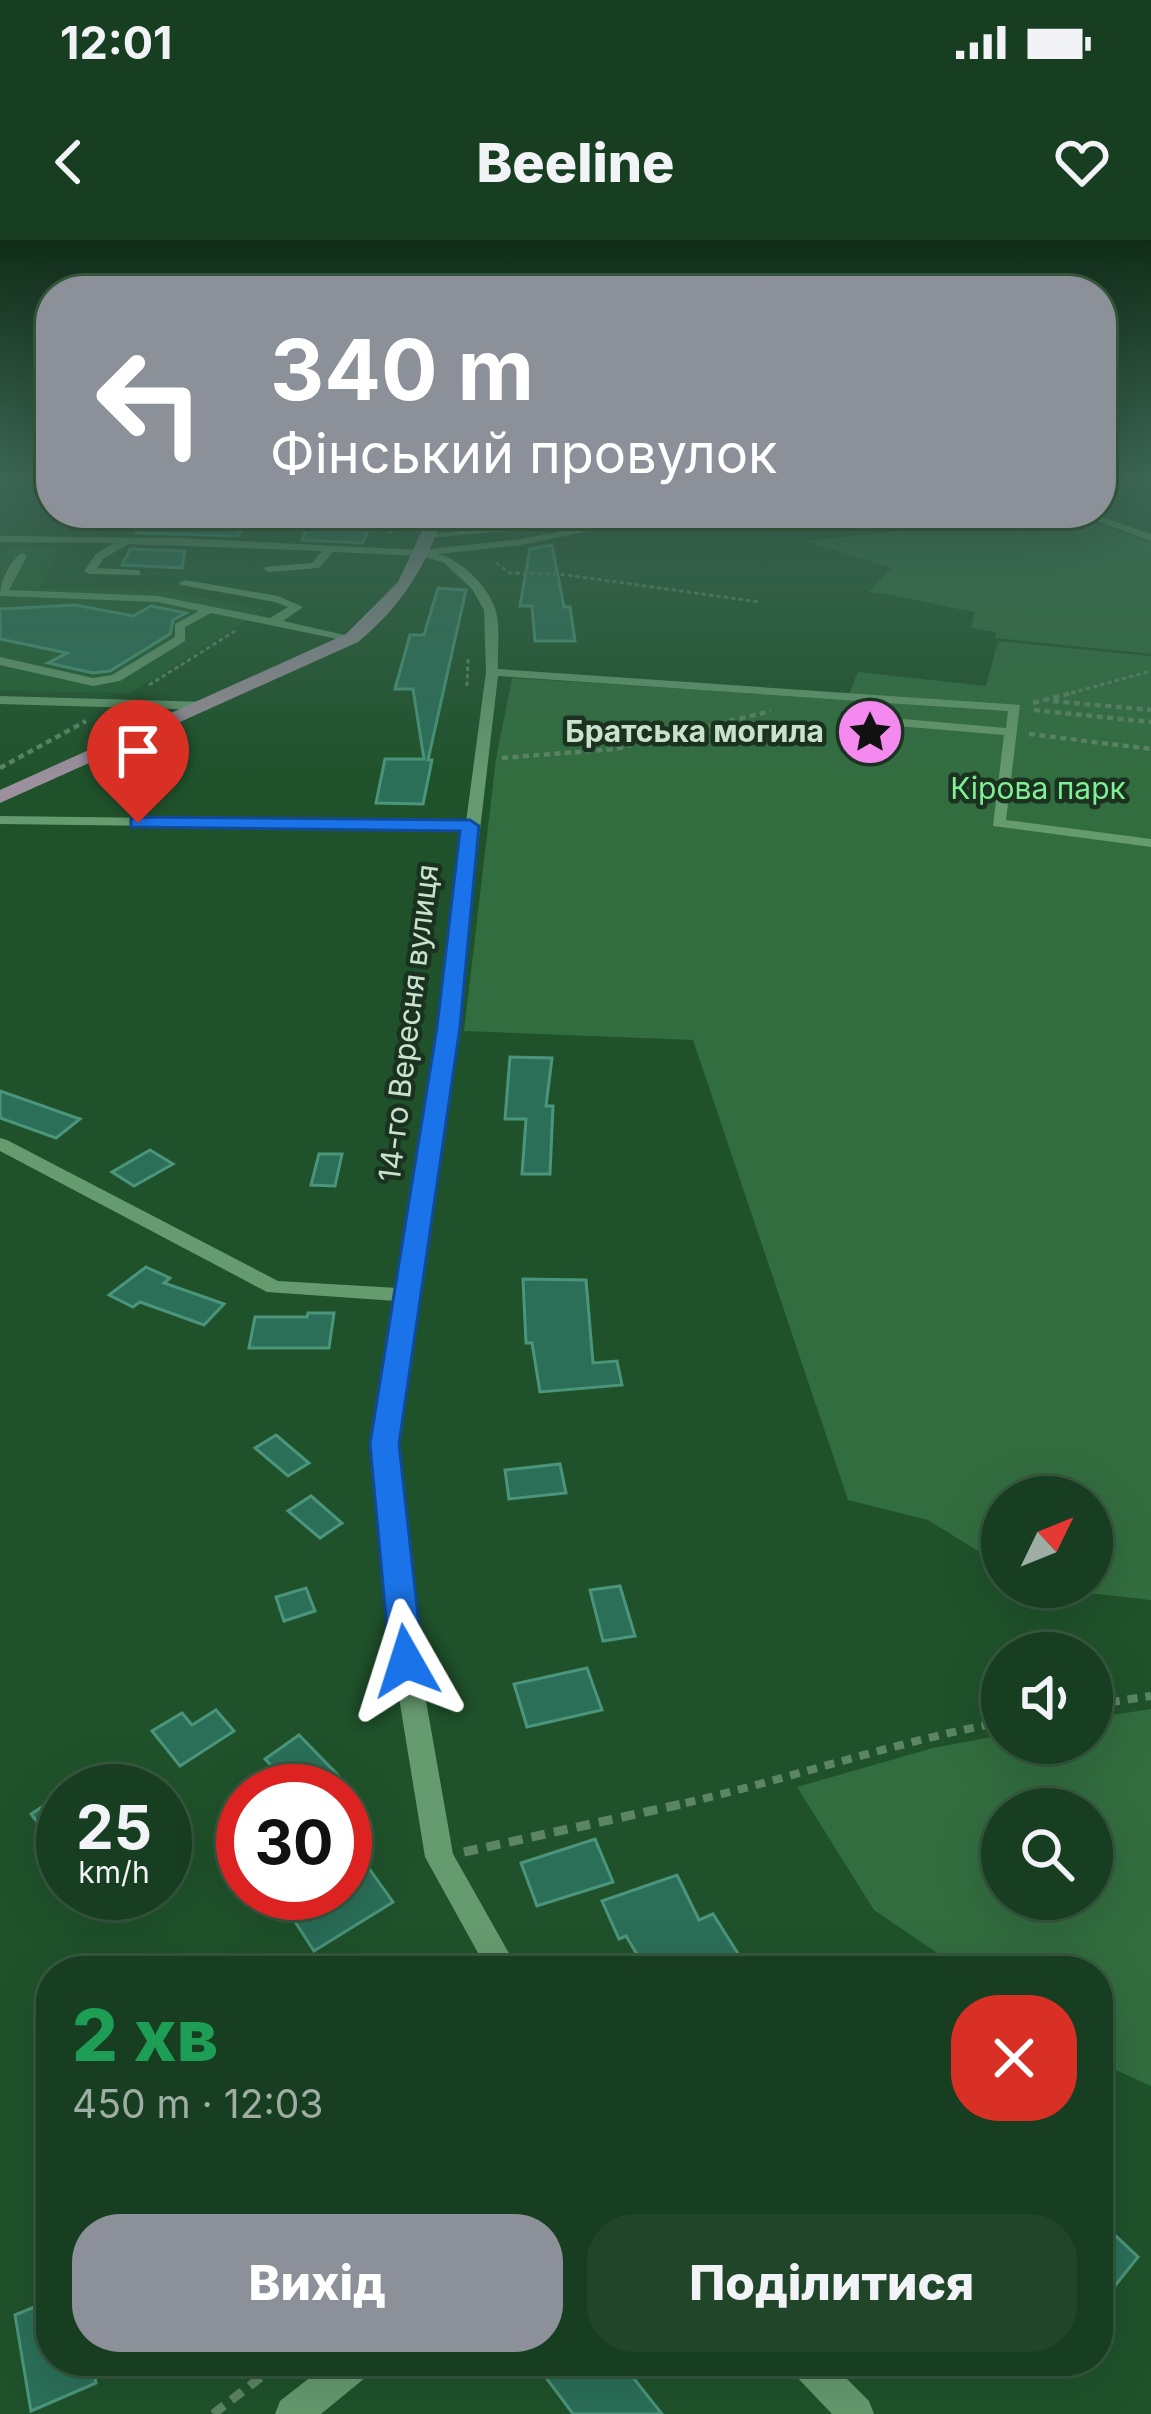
<!DOCTYPE html>
<html lang="uk">
<meta charset="utf-8">
<style>
body{margin:0;font-family:Inter,sans-serif;background:#204529;color:#f1f3f6;height:100vh;display:flex;flex-direction:column;font-size:45px;white-space:nowrap}
*{box-sizing:border-box;margin:0}
p{font-size:39px;color:#9eaea5}
.icon{flex:none;width:66px;height:66px;fill:none;stroke:currentColor;stroke-width:2;stroke-linecap:round;stroke-linejoin:round}
.map{position:relative;flex:1;overflow:hidden}
.sheet{position:absolute;left:36px;top:1716px;width:1077px;height:420px;display:flex;flex-direction:column;background:#173e20;border-radius:48px;box-shadow:0 12px 48px #0002,0 0 0 3px #36573e}
.sheet>*{flex:none}
.guide{position:absolute;left:36px;top:36px;width:1080px;height:252px;border-radius:48px;box-shadow:0 12px 48px #0002,0 0 0 3px #36573e;background:#8c9099;color:#fff;overflow:hidden}
.needle{width:78px;rotate:47deg}
.fabs{position:absolute;left:981px;top:1236px;display:grid;gap:24px}
.fabs a{display:grid;place-items:center;width:132px;height:132px;border-radius:50%;background:#173e20;box-shadow:0 12px 48px #0002,0 0 0 3px #36573e;font-size:60px}
.speed{position:absolute;left:36px;top:1524px;display:flex;gap:24px;font-size:60px;font-weight:700;text-align:center}
.speed>*{display:grid;place-content:center;width:156px;height:156px;border-radius:50%;background:#173e20;box-shadow:0 12px 48px #0002,0 0 0 3px #36573e;line-height:1}
.speed small{font-size:30px;font-weight:400}
.speed .limit{border:18px solid #d22;background:#fff;color:#111}
.pin{position:absolute;display:grid;place-items:center;width:102px;height:102px;color:#fff;margin:-123px -51px;border-radius:50% 50% 50% 0;rotate:-45deg;box-shadow:0 0 12px #0007}
.pin .icon{rotate:45deg}
.me{position:absolute;width:132px;margin:-66px;rotate:354deg;stroke-linejoin:round;filter:drop-shadow(0 0 9px #0008)}
.turn{display:flex;align-items:center;gap:42px;height:252px;padding:0 36px;font-size:54px}
.turn .icon{width:156px;height:156px;stroke-width:2.5}
.turn b{display:block;font-size:84px;line-height:102px}
.round{display:grid;place-items:center;flex:none;width:126px;height:126px;border-radius:48px;background:#204529}
.head{display:flex;align-items:center;justify-content:space-between;height:204px;padding:0 36px}
h1{font-size:72px;font-weight:800;line-height:90px;color:#1e9e55}
.cta{display:flex;gap:24px;margin-top:auto;padding:24px 36px}
.cta a{flex:1;height:138px;border-radius:48px;background:#8c9099;color:#fff;font-size:48px;font-weight:800;line-height:138px;text-align:center}
.cta a+a{background:#204529;color:#f1f3f6}
.status{display:flex;justify-content:space-between;align-items:center;height:84px;padding:0 60px;background:#173e20;direction:ltr}
.status svg{height:33px;fill:currentColor}
header{display:flex;justify-content:space-between;align-items:center;height:156px;padding:0 36px;background:#173e20;font-size:54px;font-weight:800}
.map>svg:first-child{display:block}
.built{fill:#235e32}
.green{fill:#326d3f;fill-rule:evenodd}
.building{fill:#2b6f59;stroke:#4a957b;stroke-width:3}
.lines{fill:none;stroke-linecap:round;stroke-linejoin:round}
.path-far3{stroke:#5b8564;stroke-width:3;stroke-dasharray:4.5 3;stroke-linecap:butt}
.path-far2{stroke:#5b8564;stroke-width:4.5;stroke-dasharray:6 4.5;stroke-linecap:butt}
.path-far1{stroke:#5b8564;stroke-width:8;stroke-dasharray:10 8;stroke-linecap:butt}
.path{stroke:#5b8564;stroke-width:9;stroke-dasharray:14 9;stroke-linecap:butt}
.minor{fill:#669a6f;fill-rule:evenodd}
.major{fill:#9c909e;fill-rule:evenodd}
.route{fill:#1a73e8;stroke:#114b97;stroke-width:3}
.labels{text-anchor:middle;stroke-width:9;stroke-linejoin:round;paint-order:stroke}
.far-poi-label{font-size:30px;font-weight:bold;fill:#c8e2cb;stroke:#1c3220;text-anchor:end}
.far-park-label{font-size:30px;fill:#80ef96;stroke:#1c3220}
.far-street-label{font-size:30px;fill:#c8e2cb;stroke:#1c3220}
</style>
<div class="status"><b>12:01</b><svg viewBox="0 0 49 12"><path d="M0 12V9h3v3zM5 12V6h3v6zM10 12V3h3v9zM15 12V0h3v12zM26 1h20v11H26zM47 4h2v5h-2z"/></svg></div>
<header><svg class="icon" aria-label="back" viewBox="0 0 24 24"><path d="M15 5l-7 7 7 7"/></svg>Beeline<svg class="icon" aria-label="heart" viewBox="0 0 24 24"><path d="M12 20l-8-8c-3-5 5-10 8-4 3-6 11-1 8 4z"/></svg></header>
<div class="map">
<svg width="1151" height="2174" viewBox="0 0 1151 2174">
<rect width="100%" height="100%" fill="#1f522b"/>
<!-- built -->
<g class="built">
<path d="M508,273H634L637,275L510,298Z"/>
<path d="M10,306L61,308L40,348L168,351L264,369L131,453L0,451V317Z"/>
</g>
<!-- green -->
<g class="green">
<path d="M1068,274L1151,302V414L995,398L996,392L971,388L975,372C938,366 907,356 869,352L892,328L804,301Z"/>
<path d="M998,401L1151,416V1360L1035,1347H1092V1257H1002V1326L928,1280L848,1260L693,800L464,791L496,519L512,438L847,459L858,432L986,446Z"/>
<path d="M1151,1469V1846L1098,1822V1731H964L874,1670L797,1547L933,1508L1002,1495V1503H1092V1478ZM1092,1569V1659H1002V1569Z"/>
</g>
<!-- building -->
<g class="building">
<path d="M143,279L247,281L238,296L136,293Z"/>
<path d="M309,284L370,285L363,303L302,300Z"/>
<path d="M552,305L564,367H570L575,401H535L532,366H520L530,309Z"/>
<path d="M130,309L185,311L182,328L122,325Z"/>
<path d="M438,348L466,350L428,520H432L423,564L376,563L385,519H424L413,449H395L410,395H424Z"/>
<path d="M75,365L133,376L151,366L186,373L173,380L170,394L110,431L93,433L48,423L67,413L0,399V369Z"/>
<path d="M510,817L552,818L546,866H553L550,934H522L526,879H505Z"/>
<path d="M0,851L80,879L56,898L0,878Z"/>
<path d="M150,910L173,924L134,946L112,932Z"/>
<path d="M319,914H342L335,946L311,945Z"/>
<path d="M146,1027L170,1038L164,1043L224,1064L204,1085L140,1062L133,1067L109,1055Z"/>
<path d="M523,1039L586,1040L593,1123L617,1121L622,1145L540,1152L532,1103H526Z"/>
<path d="M308,1073H334L329,1108H249L255,1077H307Z"/>
<path d="M276,1195L309,1223L288,1236L255,1208Z"/>
<path d="M560,1224L566,1253L509,1259L505,1230Z"/>
<path d="M311,1256L342,1283L320,1298L288,1271Z"/>
<path d="M620,1346L635,1396L603,1401L590,1350Z"/>
<path d="M306,1348L315,1371L284,1381L276,1357Z"/>
<path d="M587,1428L602,1470L527,1487L514,1444Z"/>
<path d="M216,1470L234,1491L180,1526L152,1491L182,1473L192,1485Z"/>
<path d="M299,1495L338,1535L317,1551H295L265,1519Z"/>
<path d="M63,1553V1614L31,1574Z"/>
<path d="M595,1599L613,1642L537,1666L521,1623Z"/>
<path d="M368,1627L393,1662L314,1711L290,1674L325,1653H345V1641Z"/>
<path d="M677,1635L699,1680L713,1674L749,1731H647L626,1696L619,1699L602,1661Z"/>
<path d="M1098,1979L1138,2017L1098,2067Z"/>
<path d="M51,2060V2121H92L96,2143L31,2171L15,2075Z"/>
<path d="M566,2121H620L662,2174H573L547,2139Z"/>
</g>
<g class="lines">
<!-- path-far3 -->
<g class="path-far3">
<path d="M388,294L396,289L402,273"/>
<path d="M496,323L510,333L559,334L760,362"/>
<path d="M149,445L235,391"/>
<path d="M467,446L468,418"/>
<path d="M1064,455L1151,431"/>
</g>
<!-- path-far2 -->
<g class="path-far2">
<path d="M1053,461L1151,470"/>
<path d="M1033,463L1075,452"/>
<path d="M1034,470L1151,482"/>
<path d="M1029,494L1151,509"/>
<path d="M502,518L615,509L771,471"/>
<path d="M0,528L86,481"/>
</g>
<!-- path-far1 -->
<g class="path-far1">
<path d="M1092,1465L1151,1456"/>
<path d="M668,1567C781,1542 889,1503 1002,1482"/>
</g>
<!-- path -->
<g class="path">
<path d="M464,1612L682,1564"/>
<path d="M213,2174L282,2121"/>
</g>
<!-- minor -->
<g class="minor">
<path d="M541,273H551V287L430,298L425,295L542,282Z"/>
<path d="M657,273H678L521,305L438,314C461,320 487,345 495,368C501,385 497,410 498,429L1020,465L1006,580L1151,599V607L993,586L1004,495L862,483L856,479L860,461L498,436L457,787L396,1204L419,1421L453,1614L519,1731H488L425,1617L393,1421L374,1204L396,1061L267,1052L0,911V898L7,900L278,1041L398,1048L439,787L465,590L0,584V576L466,582L486,432L484,370L472,349L443,322L421,316L333,312L319,328L269,332L264,329L265,327L312,323L322,311L129,304L104,318L97,328L136,330L140,331V335L89,334L84,331L96,314L114,303L0,302V296L181,298L421,310L521,299ZM872,462L1008,471L1006,488L869,476Z"/>
<path d="M1075,273H1090L1151,294V301Z"/>
<path d="M22,313L27,316L9,350L158,356L270,378L288,367L275,362L181,345L179,343L185,340L278,356L303,367L283,381L358,398L352,402L211,373L185,387V401L120,441L93,446L0,425V417L93,438L112,435L175,397V384L199,371L158,362L0,356C0,342 10,320 22,313Z"/>
<path d="M0,456L207,462L213,466L207,470L0,464Z"/>
<path d="M331,2121H376L371,2133L321,2174H275L280,2161Z"/>
<path d="M788,2121H829L869,2161L874,2174H832L793,2133Z"/>
</g>
<!-- major -->
<path class="major" d="M430,273H444C427,325 401,367 358,402L0,563V550L346,394L398,342Z"/>
</g>
<!-- sky -->
<linearGradient id="sky" x2="0" y2="1"><stop stop-color="#112d18"/><stop offset="0.44" stop-color="#3c6655"/><stop offset="1" stop-color="#3c6655" stop-opacity="0"/></linearGradient>
<rect width="1151" height="541" fill="url(#sky)"/>
<!-- route -->
<path class="route" d="M138,577L470,580L479,586L460,787L399,1204L423,1421L418,1431L406,1435L395,1431L390,1421L370,1204L437,787L460,591L131,587V579Z"/>
<!-- icons -->
<defs>
<symbol id="sight-disc" viewBox="-11 -11 22 22"><circle r="9.5" fill="#f489ef" stroke="#1c3220"/><path d="M0-6L1.8-2.2L6-1.7L2.9 1.2L3.7 5.4L0 3.3L-3.7 5.4L-2.9 1.2L-6-1.7L-1.8-2.2Z" fill="#111"/></symbol>
</defs>
<g fill-rule="evenodd">
<use href="#sight-disc" x="832" y="454" width="76" height="76"/>
</g>
<g class="labels">
<!-- far-poi labels -->
<g class="far-poi-label">
<text x="824" y="502">Братська могила</text>
</g>
<!-- far-park labels -->
<g class="far-park-label">
<text x="1038" y="559">Кірова парк</text>
</g>
<!-- far-street labels -->
<g class="far-street-label">
<text transform="translate(409 783) rotate(-83)" y="10">14-го Вересня вулиця</text>
</g>
</g>
</svg>
<div class="fabs">
<a><svg class="needle" viewBox="-14 -14 28 28"><path d="M0-13l5 13h-10z" fill="#e53935"/><path d="M0 13l5-13h-10z" fill="#9eaea5"/></svg></a>
<a><svg class="icon" aria-label="sound" viewBox="0 0 24 24"><path d="M4 9h4l5-4v14l-5-4H4zM17 9q2 3 0 6"/></svg></a>
<a><svg class="icon" aria-label="search" viewBox="0 0 24 24"><circle cx="10" cy="10" r="6"/><path d="M15 15l6 6"/></svg></a>
</div>
<div class="speed"><div>25<small>km/h</small></div><div class="limit">30</div></div>
<div class="pin" style="left:138px;top:583px;background:#d93025"><svg class="icon" aria-label="arrive" viewBox="0 0 24 24"><path d="M6 21V4h12l-3 4 3 4H6"/></svg></div>
<svg class="me" style="left:406px;top:1421px" viewBox="-20 -20 40 40"><path d="M0-17L14 15 0 8-14 15z" fill="#1a73e8" stroke="#fff" stroke-width="4"/></svg>
<div class="guide">
<div class="turn"><svg class="icon" aria-label="left" viewBox="0 0 24 24"><path d="M17 20v-9H6M10 6l-5 5 5 5"/></svg><div><b>340 m</b>Фінський провулок</div></div>
</div>
<section class="sheet">
<div class="head"><div><h1>2 хв</h1><p>450 m · 12:03</p></div><a class="round" style="background:#d93025;color:#fff"><svg class="icon" aria-label="close" viewBox="0 0 24 24"><path d="M6 6l12 12M18 6L6 18"/></svg></a></div>
<div class="cta"><a>Вихід</a><a>Поділитися</a></div>
</section>
</div>
